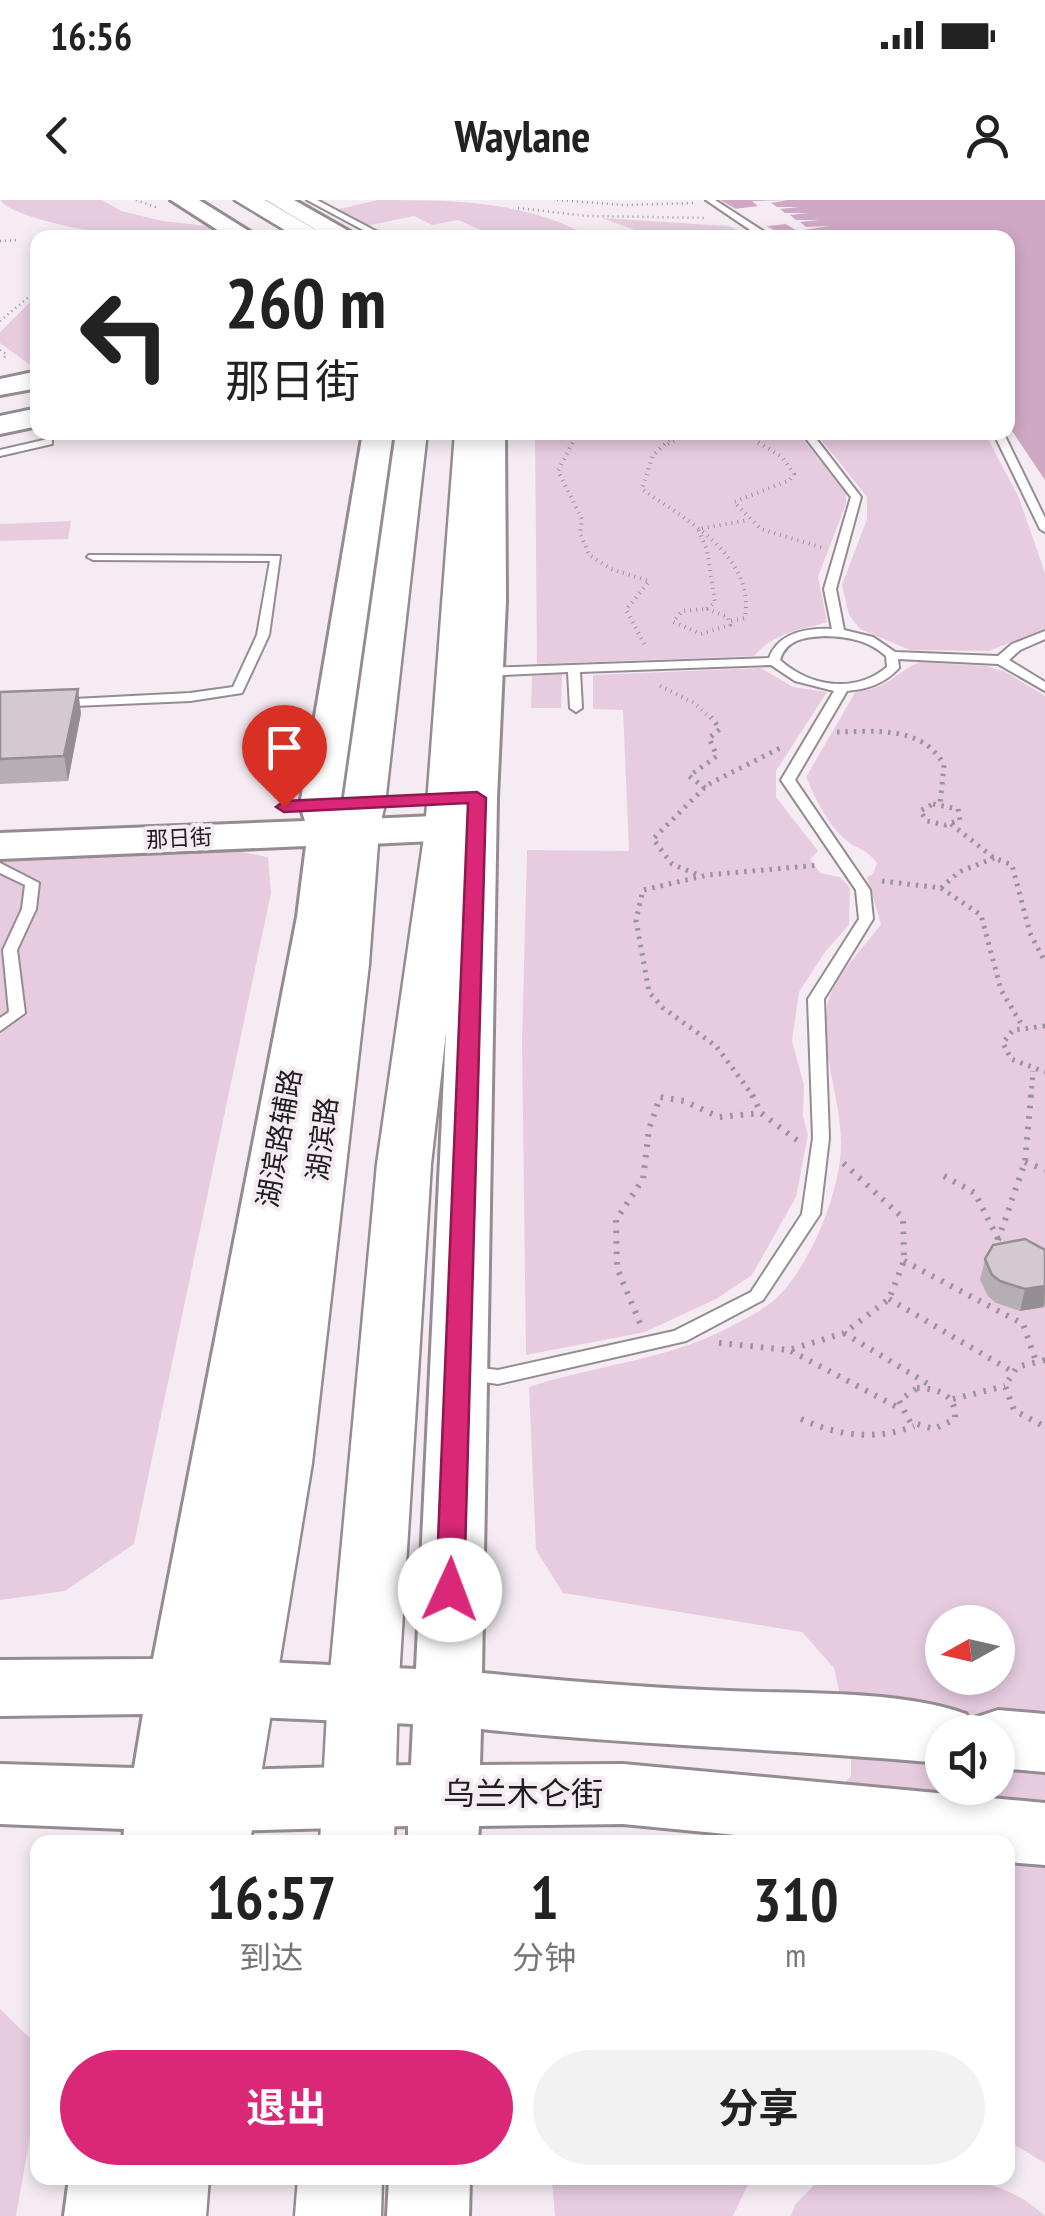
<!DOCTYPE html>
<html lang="zh">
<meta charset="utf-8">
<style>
body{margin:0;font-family:"PT Sans Narrow","Noto Sans SC",sans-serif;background:#f2f2f2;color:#222;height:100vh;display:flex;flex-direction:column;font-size:38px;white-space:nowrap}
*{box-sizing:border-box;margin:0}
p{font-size:32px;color:#767676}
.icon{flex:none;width:55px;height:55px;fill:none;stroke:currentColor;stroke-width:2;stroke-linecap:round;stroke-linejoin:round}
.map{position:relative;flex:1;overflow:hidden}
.panel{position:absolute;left:30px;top:1635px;width:985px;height:350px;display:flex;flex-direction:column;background:#fff;border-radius:20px;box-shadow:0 5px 15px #0003}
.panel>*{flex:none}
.hud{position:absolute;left:30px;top:30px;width:985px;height:210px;border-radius:20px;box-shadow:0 5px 15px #0003;background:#fff;color:#222;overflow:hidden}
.needle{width:65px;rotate:262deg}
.controls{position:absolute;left:925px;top:1405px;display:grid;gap:20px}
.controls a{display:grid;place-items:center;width:90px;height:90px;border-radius:50%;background:#fff;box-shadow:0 5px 15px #0003;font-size:50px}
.pin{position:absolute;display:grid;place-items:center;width:85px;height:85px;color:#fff;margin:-102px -42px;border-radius:50% 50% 50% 0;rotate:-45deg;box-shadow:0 0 10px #0007}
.pin .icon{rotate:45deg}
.me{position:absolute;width:110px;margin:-55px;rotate:2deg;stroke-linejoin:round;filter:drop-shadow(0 0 8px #0008)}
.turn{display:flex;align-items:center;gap:35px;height:210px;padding:0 30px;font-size:45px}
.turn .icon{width:130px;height:130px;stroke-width:2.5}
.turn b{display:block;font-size:70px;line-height:85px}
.eta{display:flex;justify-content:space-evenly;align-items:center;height:170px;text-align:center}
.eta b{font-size:60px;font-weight:700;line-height:70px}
.action{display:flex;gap:20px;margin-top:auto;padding:20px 30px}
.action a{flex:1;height:115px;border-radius:60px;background:#db2777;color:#fff;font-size:40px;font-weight:700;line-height:115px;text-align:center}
.action a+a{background:#f2f2f2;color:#222}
.status{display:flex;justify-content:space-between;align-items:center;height:70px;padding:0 50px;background:#fff;direction:ltr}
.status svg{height:28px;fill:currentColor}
header{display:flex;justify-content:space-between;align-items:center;height:130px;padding:0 30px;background:#fff;font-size:45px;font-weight:700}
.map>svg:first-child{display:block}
.green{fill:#e7cce0;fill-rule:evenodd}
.water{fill:#cfa8c4}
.pier{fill:#f5ecf3}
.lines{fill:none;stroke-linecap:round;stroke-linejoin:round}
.lane-casing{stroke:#958c92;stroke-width:4}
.secondary-casing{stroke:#958c92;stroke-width:6}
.primary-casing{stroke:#958c92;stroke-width:5}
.path-far3{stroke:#9a9498;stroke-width:2.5;stroke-dasharray:1 4;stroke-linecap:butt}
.path-far2{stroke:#9a9498;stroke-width:4;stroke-dasharray:1 5;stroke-linecap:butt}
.path-far1{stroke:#9a9498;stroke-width:5;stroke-dasharray:2.5 6;stroke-linecap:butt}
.path{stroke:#9a9498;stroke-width:6;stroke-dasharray:2.5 8;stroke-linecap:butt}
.lane{fill:#fff;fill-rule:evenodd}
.secondary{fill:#fff;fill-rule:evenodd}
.primary{fill:#fff;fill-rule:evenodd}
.wall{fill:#b5aeb4}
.shaded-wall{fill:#948d92}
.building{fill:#d3cad1;stroke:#948d92;stroke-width:2.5}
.route{fill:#db2777;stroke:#8e194d;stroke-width:2.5}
.labels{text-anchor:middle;stroke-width:8;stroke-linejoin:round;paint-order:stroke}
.far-street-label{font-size:22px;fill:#201d1f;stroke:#f5ecf3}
.street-label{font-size:28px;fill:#201d1f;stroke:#f5ecf3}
.near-street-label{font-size:32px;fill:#201d1f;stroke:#f5ecf3}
</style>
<div class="status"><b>16:56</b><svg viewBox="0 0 49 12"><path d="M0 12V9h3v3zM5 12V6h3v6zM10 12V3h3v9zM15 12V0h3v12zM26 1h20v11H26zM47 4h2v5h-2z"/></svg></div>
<header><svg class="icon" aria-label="back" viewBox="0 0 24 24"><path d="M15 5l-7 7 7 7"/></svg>Waylane<svg class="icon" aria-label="person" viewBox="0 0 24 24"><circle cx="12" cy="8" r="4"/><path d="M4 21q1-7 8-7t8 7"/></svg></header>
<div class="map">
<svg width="1045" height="2016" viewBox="0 0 1045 2016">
<rect width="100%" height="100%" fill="#f5ecf3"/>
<!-- green -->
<g class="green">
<path d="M0,0H102L121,11L162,21L217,27L233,37C200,37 165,40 132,37C106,35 13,19 0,0Z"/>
<path d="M378,0C450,0 526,0 590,37L494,36L458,20L432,25L414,16L366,26L335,10Z"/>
<path d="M602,18L729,26L749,36L653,37Z"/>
<path d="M30,102L37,103V170L0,143V132Z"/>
<path d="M535,233H798L846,293V304L818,377L827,422C798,431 775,432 754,456L537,464Z"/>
<path d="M816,233H985L1019,298L1045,373V429L989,451L910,450L860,429L849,415L842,385L867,319V297Z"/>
<path d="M71,321L68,339L0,341V324Z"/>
<path d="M920,462L986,466L1006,472L1045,496V1963L1008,1941V1642H778L793,1637L851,1576V1545L834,1468L802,1432L563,1393L536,1350L529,1187C595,1165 663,1161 726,1129C741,1121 759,1112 772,1102C809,1071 841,991 841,944C841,898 820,853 827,807C832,777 864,748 881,724L867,677L873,674L877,663C865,647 857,650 845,639C827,624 815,598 806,577L856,491C890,489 893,473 920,462ZM942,1422H998V1478H942ZM942,1532H998V1588H942Z"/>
<path d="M761,468L793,487L827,492L776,571V597L818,651L810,659L820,673L840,677L850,688L849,725L825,752L799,792L792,841L804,885L803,916L808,935L796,997L752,1075L716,1099L645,1132L526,1155L522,842L527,650L629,651L623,510L593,509V475Z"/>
<path d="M562,474L561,508H531L532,476Z"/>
<path d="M211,646L268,657L271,693L134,1344L65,1391L0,1400V655Z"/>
<path d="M0,1809L37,1845V1897L16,2016H0Z"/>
<path d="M552,1978H751L733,2016H555Z"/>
<path d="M821,1978C893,1978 988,1961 1045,2016H791L795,2005Z"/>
</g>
<!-- water -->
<path class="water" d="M720,0H1045V280L1008,225V38L786,37Z"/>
<!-- pier -->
<path class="pier" d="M788,0L771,3L777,7H799L780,9L785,13H808L790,15L796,20H819L800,22L806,27L829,26L797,31L786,24L760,27L734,9L758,6L752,1Z"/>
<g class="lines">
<defs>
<g id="lane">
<path d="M307,0H317L389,38H378Z"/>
<path d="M706,0H715L763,31L764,38H756V34Z"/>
<path d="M801,232H811L861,297L836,389L844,430L873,437L895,452L998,456L1012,444L1045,431V439L1020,450L1009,460L1045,482V491L998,464L898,459L899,468C884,484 868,489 847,491L795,580L870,690L873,719L824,799L829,938L820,1014L763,1100L686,1141L498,1184L456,1178L453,1173L456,1168L463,1166L498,1170L674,1131L751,1092L802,1014L813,938L808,799L859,719L856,690L781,580L834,491L795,481L771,465L580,472L582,508L576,512L570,508L568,472L484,476L478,472L484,468L769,458C779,432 807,428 832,429L824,389L851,297ZM825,436C849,437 868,440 886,456L887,467C855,494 810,487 780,460C786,439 806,437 825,436Z"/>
<path d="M993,232H1003L1045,318V332L1040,329Z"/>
<path d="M48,239L52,240V244L0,256V250Z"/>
<path d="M89,355L280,356L269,435L242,493L190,501L51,507L49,504L55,500L190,493L233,487L257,435L270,361L93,360L87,357Z"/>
<path d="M0,663L39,683L36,709L17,750L25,813L0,831V818L9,812L3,750L22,709L25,685L0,673Z"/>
</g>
<g id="secondary">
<path d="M171,0H199L260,38H230Z"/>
<path d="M266,0H294L361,38H330Z"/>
<path d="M38,171V188L0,195V179Z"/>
<path d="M38,208V226L0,234V216Z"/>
<path d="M363,232H393L340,605L345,620L456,615L472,401L475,232H505L506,401L497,598L482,1473C564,1481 646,1488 728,1491C799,1494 900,1490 966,1514L971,1524L974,1518L998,1510L1045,1514V1572L998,1568V1532H942V1563C788,1549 634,1545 481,1529L480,1565L623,1564L1045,1603V1665L1008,1662V1642H809L623,1624L479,1626L478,1642H408V1626L195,1632L193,1642H123L124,1629L0,1624V1564L134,1568L143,1514L0,1516V1460L153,1459L297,717L306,646L0,659V633L305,621L300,605ZM455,640L416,1469L219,1460L341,717L348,645ZM210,1515L413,1524L411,1565L203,1571Z"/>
<path d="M69,1978H150L146,2016H64Z"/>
<path d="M389,1978H470L469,2016H387Z"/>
</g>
<g id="primary">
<path d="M235,0H265L330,38H298Z"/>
<path d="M396,232H427L385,604L379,630L369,764L312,1263L250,1642H176L250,1263L321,764L335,630L343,604Z"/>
<path d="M455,232H486L469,630L431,964L398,1494L394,1642H320L328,1494L377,964L425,630Z"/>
<path d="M125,1978H209L206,2016H120Z"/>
<path d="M298,1978H382L381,2016H295Z"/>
</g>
</defs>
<!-- lane casing -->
<use href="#lane" class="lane-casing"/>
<!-- secondary casing -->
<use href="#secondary" class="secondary-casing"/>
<!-- primary casing -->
<use href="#primary" class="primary-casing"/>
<!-- path-far3 -->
<g class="path-far3">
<path d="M136,0L158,8"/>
<path d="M557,0L624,5L695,3"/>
<path d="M518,8L587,16L706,18"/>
<path d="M0,41L18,40"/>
<path d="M0,121L30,96"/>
<path d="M0,150L6,154L3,161"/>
</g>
<!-- path-far2 -->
<g class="path-far2">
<path d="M578,232L558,271L582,319L580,333L589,355L611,369L649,381L626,410L646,447"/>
<path d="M678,232L653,255L642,289C685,320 755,354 745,418L731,421"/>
<path d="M754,232L756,241L782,257L794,274L790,280L734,302L761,329L823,348"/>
<path d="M668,244L692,232"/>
<path d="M707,409L715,402L707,350L698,329L749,320"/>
<path d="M707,409L728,417L730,425L701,434L673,422L682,411Z"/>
<path d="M660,486L694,503L713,520"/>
</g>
<!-- path-far1 -->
<g class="path-far1">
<path d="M837,532C876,531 923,526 944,565L940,604"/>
<path d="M705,588L689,576L717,556L709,538L720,529L711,517"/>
<path d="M933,604L958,609L960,620L945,625L927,621L920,611Z"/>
<path d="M951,624L994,658L1012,665L1030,733L1045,762"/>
<path d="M696,674L672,664L653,639L707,585L782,547"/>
<path d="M882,681L941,688L981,715L1001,790L1023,827"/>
<path d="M941,688L959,672L994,658"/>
<path d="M1045,826L1013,830L1003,843L1011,859L1045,872"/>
<path d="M754,897L716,846L663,808L649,792L636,720L643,690L708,675L819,665"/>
<path d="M1031,897L1033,871"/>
</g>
<!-- path -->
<g class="path">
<path d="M752,895L761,913"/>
<path d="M1025,962L1045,970"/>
<path d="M944,976L975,993L999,1041"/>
<path d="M998,1040L1025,962L1031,895"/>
<path d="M904,1061L1023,1124L1036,1161"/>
<path d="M889,1099L1013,1172"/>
<path d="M640,1123L617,1068L616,1020L643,979L649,929L660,897L684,901L719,917L761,913L798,941"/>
<path d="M844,1133L933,1187"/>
<path d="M719,1143L789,1150L844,1133L889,1099L904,1061L903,1018L841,961"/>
<path d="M791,1151L899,1208"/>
<path d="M1045,1160L1017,1167L1005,1186L1014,1210L1045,1227"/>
<path d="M917,1188C938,1188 957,1195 955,1219L934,1229L910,1222L899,1201Z"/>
<path d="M953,1199L1005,1186"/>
<path d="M801,1219C839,1236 875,1241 914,1226"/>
</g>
<!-- lane -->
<use href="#lane" class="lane"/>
<!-- secondary -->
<use href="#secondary" class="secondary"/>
<!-- primary -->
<use href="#primary" class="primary"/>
</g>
<!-- wall -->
<g class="wall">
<path d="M0,492L81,513L68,581L0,584Z"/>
<path d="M1045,1050V1105L1044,1107L1020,1111L996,1103L988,1096L980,1080L985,1059Z"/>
</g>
<!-- shaded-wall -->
<g class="shaded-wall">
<path d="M78,489L81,513L68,581L64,556Z"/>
<path d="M1045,1086L1044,1107L1020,1111L1025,1089Z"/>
</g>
<!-- building -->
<g class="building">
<path d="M78,489L64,556L0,559V492Z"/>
<path d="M1025,1039L1045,1050V1086L1025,1089L1000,1081L992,1075L985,1059L993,1045Z"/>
</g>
<!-- route -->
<path class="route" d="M477,592L486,598L464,1390L460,1398L450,1401L440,1398L436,1390L468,603L284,612L276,607L284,601Z"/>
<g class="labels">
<!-- far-street labels -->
<g class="far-street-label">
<text transform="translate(179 638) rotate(-3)" y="8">那日街</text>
</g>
<!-- street labels -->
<g class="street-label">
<text transform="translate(279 938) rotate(-80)" y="10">湖滨路辅路</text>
<text transform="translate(322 939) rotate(-83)" y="10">湖滨路</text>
</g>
<!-- near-street labels -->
<g class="near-street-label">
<text x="523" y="1605">乌兰木仑街</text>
</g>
</g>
</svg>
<div class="controls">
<a><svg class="needle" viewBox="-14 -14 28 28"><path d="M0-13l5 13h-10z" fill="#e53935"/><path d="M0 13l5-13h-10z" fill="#767676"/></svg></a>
<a><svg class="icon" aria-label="sound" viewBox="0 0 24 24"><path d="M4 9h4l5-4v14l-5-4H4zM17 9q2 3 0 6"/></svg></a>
</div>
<div class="pin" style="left:284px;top:607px;background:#d93025"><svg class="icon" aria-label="arrive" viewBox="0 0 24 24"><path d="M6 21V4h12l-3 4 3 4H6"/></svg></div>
<svg class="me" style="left:450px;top:1390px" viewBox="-20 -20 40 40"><circle r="19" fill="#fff"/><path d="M0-13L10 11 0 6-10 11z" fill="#db2777"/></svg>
<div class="hud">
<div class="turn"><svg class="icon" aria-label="left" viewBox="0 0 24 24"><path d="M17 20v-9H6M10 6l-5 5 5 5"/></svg><div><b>260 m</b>那日街</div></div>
</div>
<section class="panel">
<div class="eta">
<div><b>16:57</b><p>到达</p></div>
<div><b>1</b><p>分钟</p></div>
<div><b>310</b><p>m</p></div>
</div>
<div class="action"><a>退出</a><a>分享</a></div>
</section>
</div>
